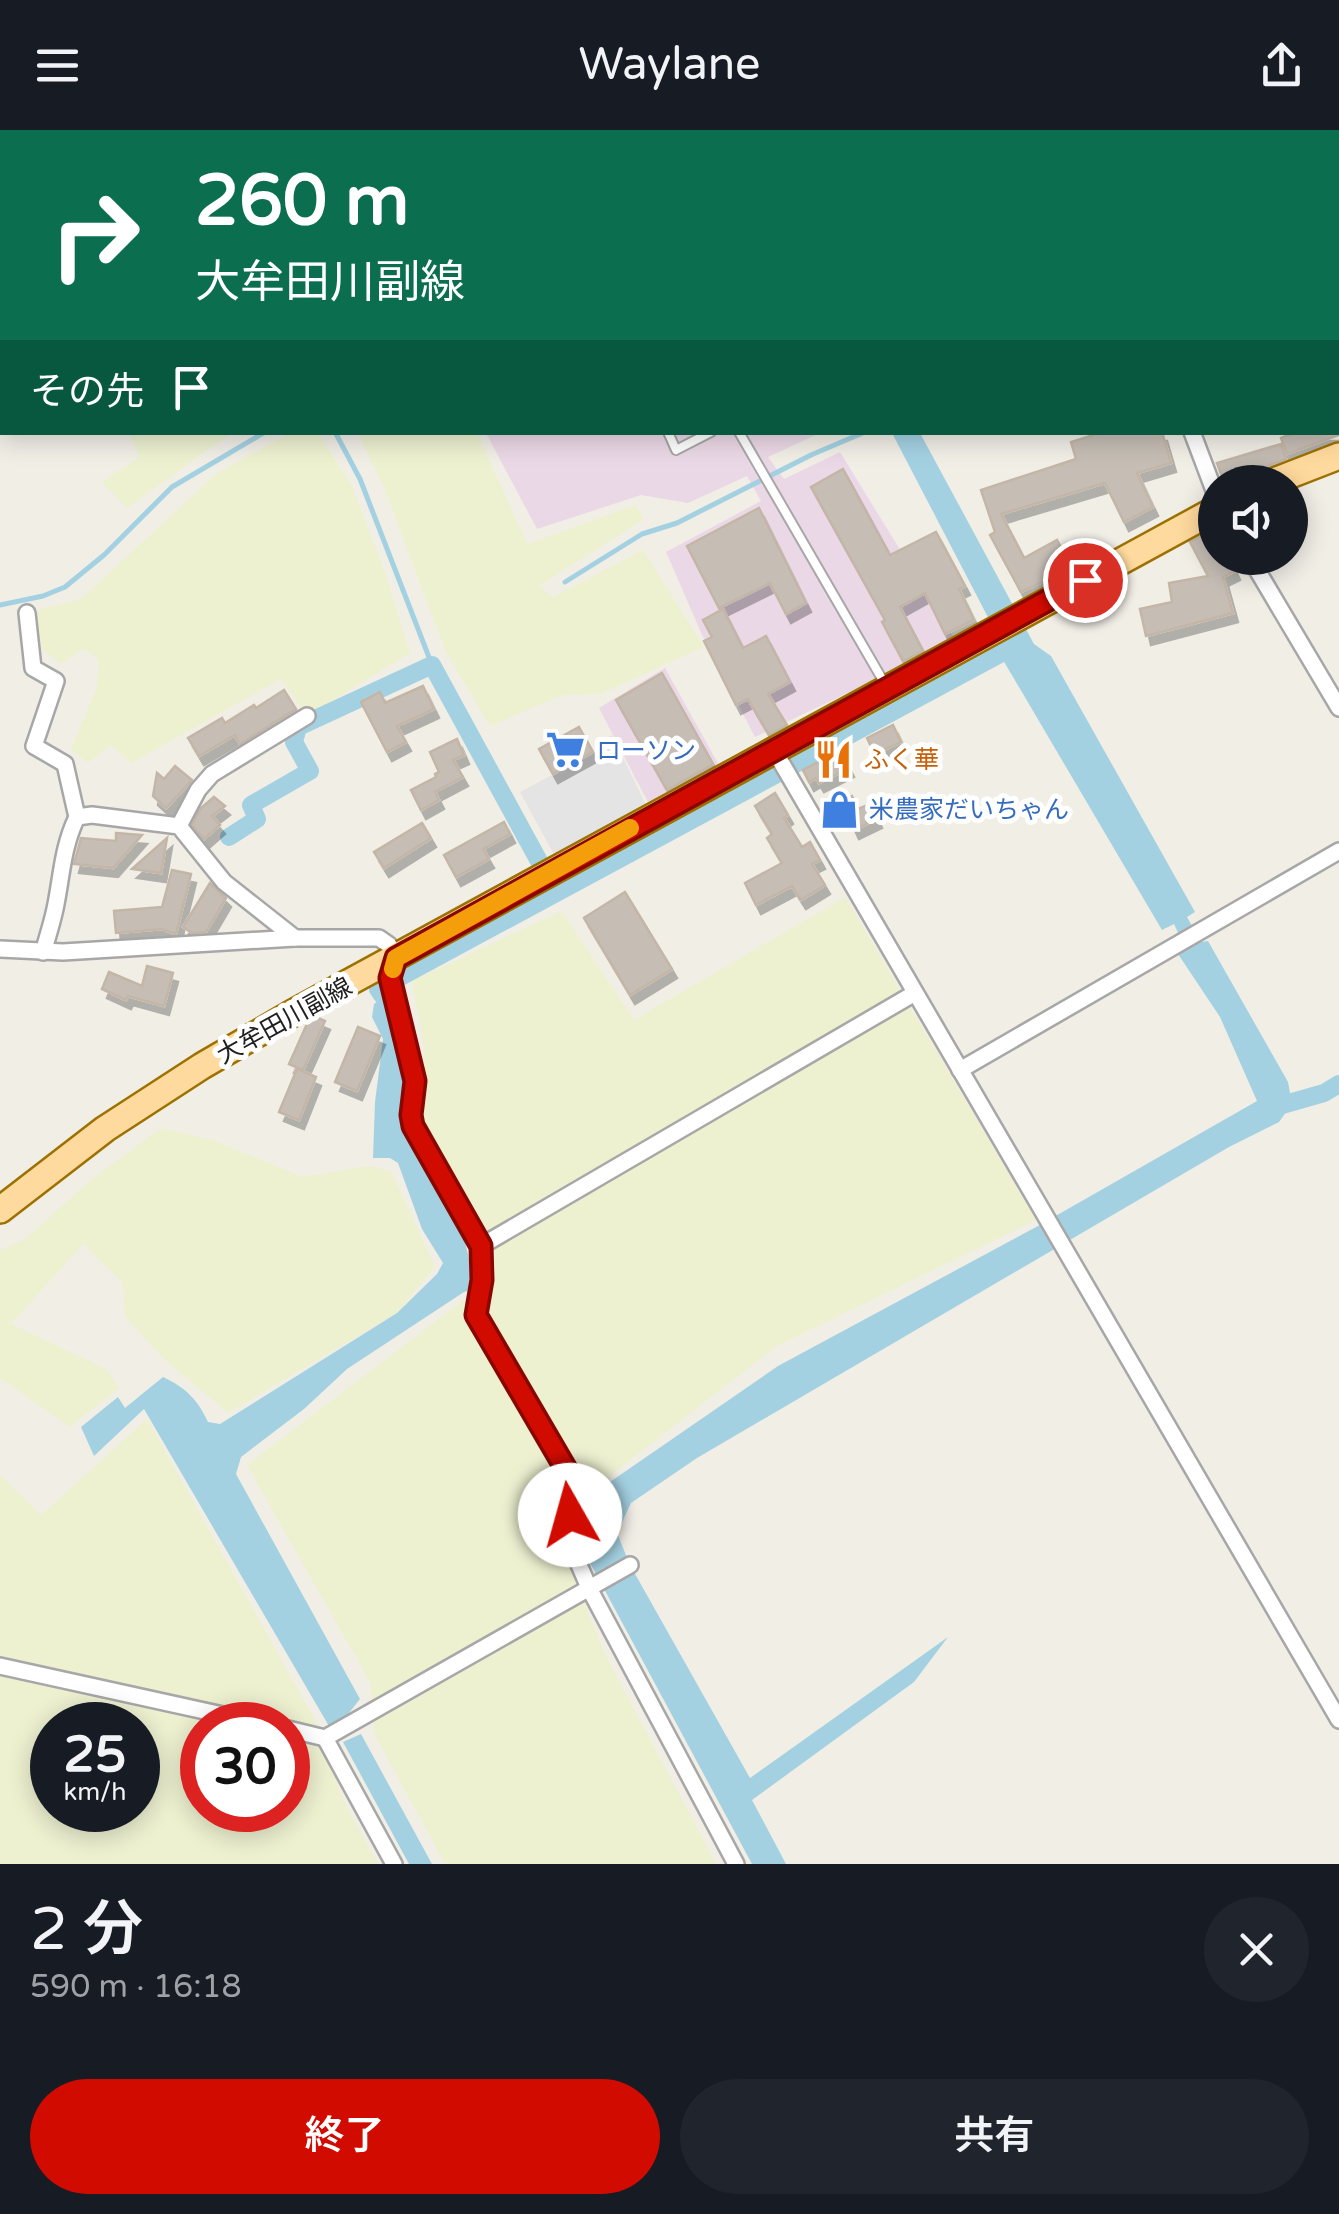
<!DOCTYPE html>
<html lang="ja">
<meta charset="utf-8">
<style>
body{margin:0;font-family:"Varela Round","Noto Sans JP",sans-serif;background:#20242c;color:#f1f3f6;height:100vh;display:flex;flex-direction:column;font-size:38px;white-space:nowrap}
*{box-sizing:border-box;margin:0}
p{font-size:32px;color:#9ea1a6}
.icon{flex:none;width:55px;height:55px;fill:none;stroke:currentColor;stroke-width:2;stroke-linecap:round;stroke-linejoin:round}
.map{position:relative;height:1734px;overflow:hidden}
.drawer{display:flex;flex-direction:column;background:#171b24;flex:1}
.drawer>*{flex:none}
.banner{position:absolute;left:0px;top:0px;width:1340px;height:305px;box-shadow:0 5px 25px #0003;background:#0b6e4f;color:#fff;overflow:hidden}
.buttons{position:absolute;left:1198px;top:335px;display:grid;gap:20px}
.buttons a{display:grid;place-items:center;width:110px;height:110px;border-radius:50%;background:#171b24;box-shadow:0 5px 25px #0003;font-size:50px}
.speed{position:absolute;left:30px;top:1572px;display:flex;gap:20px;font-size:50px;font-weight:700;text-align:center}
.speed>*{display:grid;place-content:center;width:130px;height:130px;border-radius:50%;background:#171b24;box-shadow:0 5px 25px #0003;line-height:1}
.speed small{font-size:25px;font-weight:400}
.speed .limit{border:15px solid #d22;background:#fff;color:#111}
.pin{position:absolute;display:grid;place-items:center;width:85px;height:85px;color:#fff;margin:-42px;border:5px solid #fff;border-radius:50%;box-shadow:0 2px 10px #0007}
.me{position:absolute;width:110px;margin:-55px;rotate:353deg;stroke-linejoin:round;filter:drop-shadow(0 0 8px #0008)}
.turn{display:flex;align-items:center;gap:35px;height:210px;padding:0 30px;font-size:45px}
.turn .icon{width:130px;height:130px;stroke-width:2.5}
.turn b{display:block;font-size:70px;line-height:85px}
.then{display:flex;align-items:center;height:95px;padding:0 30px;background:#0003;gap:20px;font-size:38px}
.round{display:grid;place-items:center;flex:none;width:105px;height:105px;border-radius:52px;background:#20242c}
.summary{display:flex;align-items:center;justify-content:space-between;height:170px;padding:0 30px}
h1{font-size:60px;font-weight:600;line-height:75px}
.primary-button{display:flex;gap:20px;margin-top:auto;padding:20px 30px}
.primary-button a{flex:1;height:115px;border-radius:60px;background:#d10b00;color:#fff;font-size:40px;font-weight:600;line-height:115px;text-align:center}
.primary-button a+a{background:#20242c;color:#f1f3f6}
header{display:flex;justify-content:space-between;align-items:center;height:130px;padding:0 30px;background:#171b24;font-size:45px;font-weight:600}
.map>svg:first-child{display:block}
.industrial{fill:#ebd8e6}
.farmland{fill:#edf1d0;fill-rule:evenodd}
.parking{fill:#e4e4e4}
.water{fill:#a4d1e2}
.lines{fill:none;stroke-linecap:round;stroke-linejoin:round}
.stream{stroke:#a4d1e2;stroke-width:5}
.canal{stroke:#a4d1e2;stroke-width:18}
.building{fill:#c6beb5;stroke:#c4b6a7;stroke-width:2.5;filter:url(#shadow)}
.service-casing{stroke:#a7a7a7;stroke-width:12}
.minor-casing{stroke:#a7a7a7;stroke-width:20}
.primary-casing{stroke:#9d7100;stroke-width:30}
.service{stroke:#fff;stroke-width:8}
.minor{stroke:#fff;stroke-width:15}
.primary{stroke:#ffda9e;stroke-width:25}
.route-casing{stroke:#880700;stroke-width:25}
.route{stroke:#d10b00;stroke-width:18}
.slow{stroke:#f59e0b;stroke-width:18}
.labels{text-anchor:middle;stroke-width:10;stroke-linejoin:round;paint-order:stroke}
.shop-label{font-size:25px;fill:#366cbe;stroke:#fff;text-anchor:start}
.food-label{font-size:25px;fill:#c56008;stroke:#fff;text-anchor:start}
.street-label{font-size:25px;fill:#202020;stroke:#fff}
</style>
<header><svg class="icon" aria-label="menu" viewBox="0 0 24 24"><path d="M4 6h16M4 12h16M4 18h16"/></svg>Waylane<svg class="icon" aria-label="share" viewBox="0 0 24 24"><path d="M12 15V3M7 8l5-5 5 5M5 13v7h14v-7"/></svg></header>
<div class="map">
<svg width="1339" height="1734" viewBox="0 0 1339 1734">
<defs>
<filter id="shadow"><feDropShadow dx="5" dy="9" stdDeviation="0" flood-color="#0004"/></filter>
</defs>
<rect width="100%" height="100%" fill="#f1eee6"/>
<!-- industrial -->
<g class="industrial">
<path d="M486,303H820L768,327L784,349L840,322L956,511L755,607L703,507L666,422L761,371L747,346L688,373L641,365L537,399Z"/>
<path d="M665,538L720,637L651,678L599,578Z"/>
</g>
<!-- farmland -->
<g class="farmland">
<path d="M129,303H231L127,378L102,352L139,327Z"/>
<path d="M290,303H318L351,354L386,445L410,523L307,586L281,549L131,633L111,615L88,633L71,619L96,560L99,530L83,519L61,534L38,516L27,483L81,469L216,344Z"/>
<path d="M358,303H477L527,414L636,375L644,389L539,456L553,467L643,420L704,517L600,564L563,565L490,596L445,520L385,360Z"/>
<path d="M845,767L1036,1090L777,1216L552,1391L603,1520L716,1734H445L375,1605L370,1552L247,1335L495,1146L423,989L424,919L412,851L562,781L634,890Z"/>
<path d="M161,998L213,1010L303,1047L369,1036L391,1041L435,1137L397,1183L228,1283L165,1230L125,1186L123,1153L83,1114L11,1194L106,1239L119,1258L70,1297L0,1248V1120L25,1109L92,1049Z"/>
<path d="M147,1289L315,1590L343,1670L378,1734H0V1345L41,1385ZM52,1595H138V1680H52ZM202,1595H288V1680H202Z"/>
</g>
<!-- parking -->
<path class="parking" d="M612,605L648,679L557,730L520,662L599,620L597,613Z"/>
<!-- water -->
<g class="water">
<path d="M892,303H920L1034,514L1051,526L1195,782L1187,787L1201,812L1208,811L1288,952L1292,974L1279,992L1229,1017L697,1328L631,1373L617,1403L630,1435L750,1648L948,1507L914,1552L752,1670L786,1734H752L575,1405L594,1363L778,1236L1038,1096L1257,971L1220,887L1178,824L1186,820L1174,794L1162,800L1003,530L1000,522L1004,518Z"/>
<path d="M389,861L409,945L400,992L463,1103L470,1133L471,1160L464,1162L347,1239L304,1279L241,1327L236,1344L360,1569L333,1603L144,1279L94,1326L81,1297L118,1267L125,1278L163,1247C185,1257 198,1270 208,1292L220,1294L397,1183L437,1144L443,1133L422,1099L398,1033L390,1028H373L375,972L383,909L372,887L374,874Z"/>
<path d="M361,1604L432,1734H409L343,1612Z"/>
</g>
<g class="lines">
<!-- stream -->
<g class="stream">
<path d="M0,162L2,161"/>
<path d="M335,302L360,349L432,535"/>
<path d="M565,452L642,404L677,393L811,325L865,302"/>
<path d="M0,475L43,466L65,457L104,425L172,357L265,302"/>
</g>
<!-- canal -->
<g class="canal">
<path d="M229,707L257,689L251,675L310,641L294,612L298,597L432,535L552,755"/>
<path d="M382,865L378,859L1022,512"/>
<path d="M1275,977L1324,963L1339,954"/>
</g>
</g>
<!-- building -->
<g class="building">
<path d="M1103,302H1162L1171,333L1137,343L1153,377L1124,392L1105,353L1001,384L1024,428L1057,410L1072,438L1021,462L990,405L995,402L981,360L1076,329L1071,312Z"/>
<path d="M1296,302H1339V305L1287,324L1281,308Z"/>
<path d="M1281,314L1286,329L1224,352L1217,333Z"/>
<path d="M843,339L890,425L936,402L965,456L959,459L974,490L945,504L925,463L900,477L923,521L903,531L882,492L885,490L811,357Z"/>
<path d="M759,378L806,473L786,484L770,453L719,478L687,416Z"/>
<path d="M1213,400L1215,428H1229L1235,441L1223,447L1233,483L1146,506L1140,479L1172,472L1169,453L1208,446L1190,412Z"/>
<path d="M723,479L743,518L766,506L790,552L768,564L787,595L769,605L748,569L736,575L704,511L712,507L703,490Z"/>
<path d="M662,543L713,634L667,660L616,570Z"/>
<path d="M423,556L434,579L397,596L406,612L387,622L361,572L380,562L385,573Z"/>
<path d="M284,560L296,579L240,614L235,605L199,626L188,608L222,588L225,593L254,575L256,578Z"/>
<path d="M893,595L901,612L875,624L867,608Z"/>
<path d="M579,597L593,622L553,644L539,619Z"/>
<path d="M457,609L464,625L453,630L463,647L435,662L439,670L421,680L411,660L436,647L435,644L439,642L430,622Z"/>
<path d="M840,620L849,638L819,653L816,648L809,652L803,640Z"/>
<path d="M175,636L192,650L166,678L153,666L157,643L164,649Z"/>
<path d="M775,663L788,685L784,688L802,717L810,712L820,730L812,734L825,755L801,770L792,756L756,775L745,753L782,733L767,708L772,704L755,676Z"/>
<path d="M852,666L858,679L870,674L877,689L854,700L841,672Z"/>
<path d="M214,667L225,676L212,686L220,695L204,709L192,695L201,678Z"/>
<path d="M504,692L510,704L483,719L489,729L456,747L444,725Z"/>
<path d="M422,693L431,708L384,738L374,722Z"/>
<path d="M116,703L142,705L113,738L74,734L81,708L116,711Z"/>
<path d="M167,708L161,743L132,739Z"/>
<path d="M172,740L191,744L176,804L162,799L116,803L114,781L162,777Z"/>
<path d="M210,753L226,768L206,802L192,803L183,797Z"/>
<path d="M625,762L672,839L630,865L584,788Z"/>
<path d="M147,836L173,843L164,876L128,866L126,870L102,859L109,842L142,856Z"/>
<path d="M318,888L325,891L303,940L289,934L307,894Z"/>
<path d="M358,897L380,906L357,961L335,952Z"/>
<path d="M297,939L316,947L299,990L279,982Z"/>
</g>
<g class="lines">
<defs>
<g id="service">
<path d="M668,302L676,320L711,302"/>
<path d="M739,302L885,554"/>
</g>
<g id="minor">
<path d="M1055,0L1056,2"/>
<path d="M1192,302L1215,363"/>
<path d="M1250,428L1339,578"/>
<path d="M27,483L33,538L56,551L34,616L65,634L77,687"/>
<path d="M774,620L1339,1590"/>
<path d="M179,696L198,660L212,644L307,586"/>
<path d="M0,819L63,822L295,808H379L389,815L396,827L390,848L415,951L411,985L413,996L481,1116L482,1150L476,1185L570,1347L573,1356L570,1414L590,1460L736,1734"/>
<path d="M43,822C48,806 53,790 56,774C62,743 63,716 77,687L92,685L179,696L224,752L295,808"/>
<path d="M960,940L1339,721"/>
<path d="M481,1116L915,863"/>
<path d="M0,1536L268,1595"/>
<path d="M288,1599L325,1608L630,1435"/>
<path d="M325,1608L394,1734"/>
</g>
<g id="primary">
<path d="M1272,352L1339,326"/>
<path d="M0,1080L105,999L202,936L293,883L1215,380"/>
</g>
</defs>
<!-- service casing -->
<use href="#service" class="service-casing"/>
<!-- minor casing -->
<use href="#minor" class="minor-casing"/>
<!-- primary casing -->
<use href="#primary" class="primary-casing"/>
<!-- service -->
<use href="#service" class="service"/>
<!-- minor -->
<use href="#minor" class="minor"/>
<!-- primary -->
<use href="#primary" class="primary"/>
</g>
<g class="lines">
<defs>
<path id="route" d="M570,1385L574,1356L570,1346L476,1185L482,1150L481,1116L413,996L411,985L415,951L390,848L396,828L1085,450"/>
</defs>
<!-- route casing -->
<use href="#route" class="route-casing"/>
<!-- route -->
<use href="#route" class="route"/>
<!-- slow -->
<path class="slow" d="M393,839L396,828L630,698"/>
</g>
<!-- icons -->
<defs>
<symbol id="supermarket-bare" viewBox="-9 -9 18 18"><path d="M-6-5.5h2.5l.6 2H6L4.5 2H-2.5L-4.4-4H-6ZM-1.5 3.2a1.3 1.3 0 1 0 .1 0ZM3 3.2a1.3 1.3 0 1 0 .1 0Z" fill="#3f7fe0" stroke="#fff" stroke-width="2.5" paint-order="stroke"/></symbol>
<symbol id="restaurant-bare" viewBox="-9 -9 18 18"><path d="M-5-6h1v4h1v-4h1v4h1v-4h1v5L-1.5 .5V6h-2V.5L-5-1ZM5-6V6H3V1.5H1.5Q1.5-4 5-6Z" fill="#e8710a" stroke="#fff" stroke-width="2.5" paint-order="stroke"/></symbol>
<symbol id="shop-bare" viewBox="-9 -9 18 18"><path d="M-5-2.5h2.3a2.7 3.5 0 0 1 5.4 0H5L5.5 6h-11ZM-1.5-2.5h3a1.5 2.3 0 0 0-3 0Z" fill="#3f7fe0" stroke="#fff" stroke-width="2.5" paint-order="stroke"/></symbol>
</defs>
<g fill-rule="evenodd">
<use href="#supermarket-bare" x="538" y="592" width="55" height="55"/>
<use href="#restaurant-bare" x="806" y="602" width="55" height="55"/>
<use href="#shop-bare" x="812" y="652" width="55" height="55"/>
</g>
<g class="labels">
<!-- shop labels -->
<g class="shop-label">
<text x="596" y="629">ローソン</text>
<text x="869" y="688">米農家だいちゃん</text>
</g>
<!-- food labels -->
<g class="food-label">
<text x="864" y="638">ふく華</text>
</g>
<!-- street labels -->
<g class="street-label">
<text transform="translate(284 890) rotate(-29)" y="9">大牟田川副線</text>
</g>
</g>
</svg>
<div class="buttons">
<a><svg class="icon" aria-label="sound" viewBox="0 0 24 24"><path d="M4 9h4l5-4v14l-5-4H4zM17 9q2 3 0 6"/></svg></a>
</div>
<div class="speed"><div>25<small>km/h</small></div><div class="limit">30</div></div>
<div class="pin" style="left:1085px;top:450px;background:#d93025"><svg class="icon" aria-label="arrive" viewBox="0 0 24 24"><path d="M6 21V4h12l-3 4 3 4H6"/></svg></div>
<svg class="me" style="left:570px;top:1385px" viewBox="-20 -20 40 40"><circle r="19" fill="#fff"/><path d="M0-13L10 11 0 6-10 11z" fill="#d10b00"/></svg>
<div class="banner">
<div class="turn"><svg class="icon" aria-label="right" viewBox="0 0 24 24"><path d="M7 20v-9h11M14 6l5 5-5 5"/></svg><div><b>260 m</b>大牟田川副線</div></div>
<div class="then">その先<svg class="icon" aria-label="arrive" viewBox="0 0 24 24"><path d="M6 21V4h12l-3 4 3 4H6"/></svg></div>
</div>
</div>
<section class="drawer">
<div class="summary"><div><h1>2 分</h1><p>590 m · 16:18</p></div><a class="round"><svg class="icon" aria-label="close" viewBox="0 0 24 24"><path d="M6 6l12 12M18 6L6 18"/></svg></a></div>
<div class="primary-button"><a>終了</a><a>共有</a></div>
</section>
